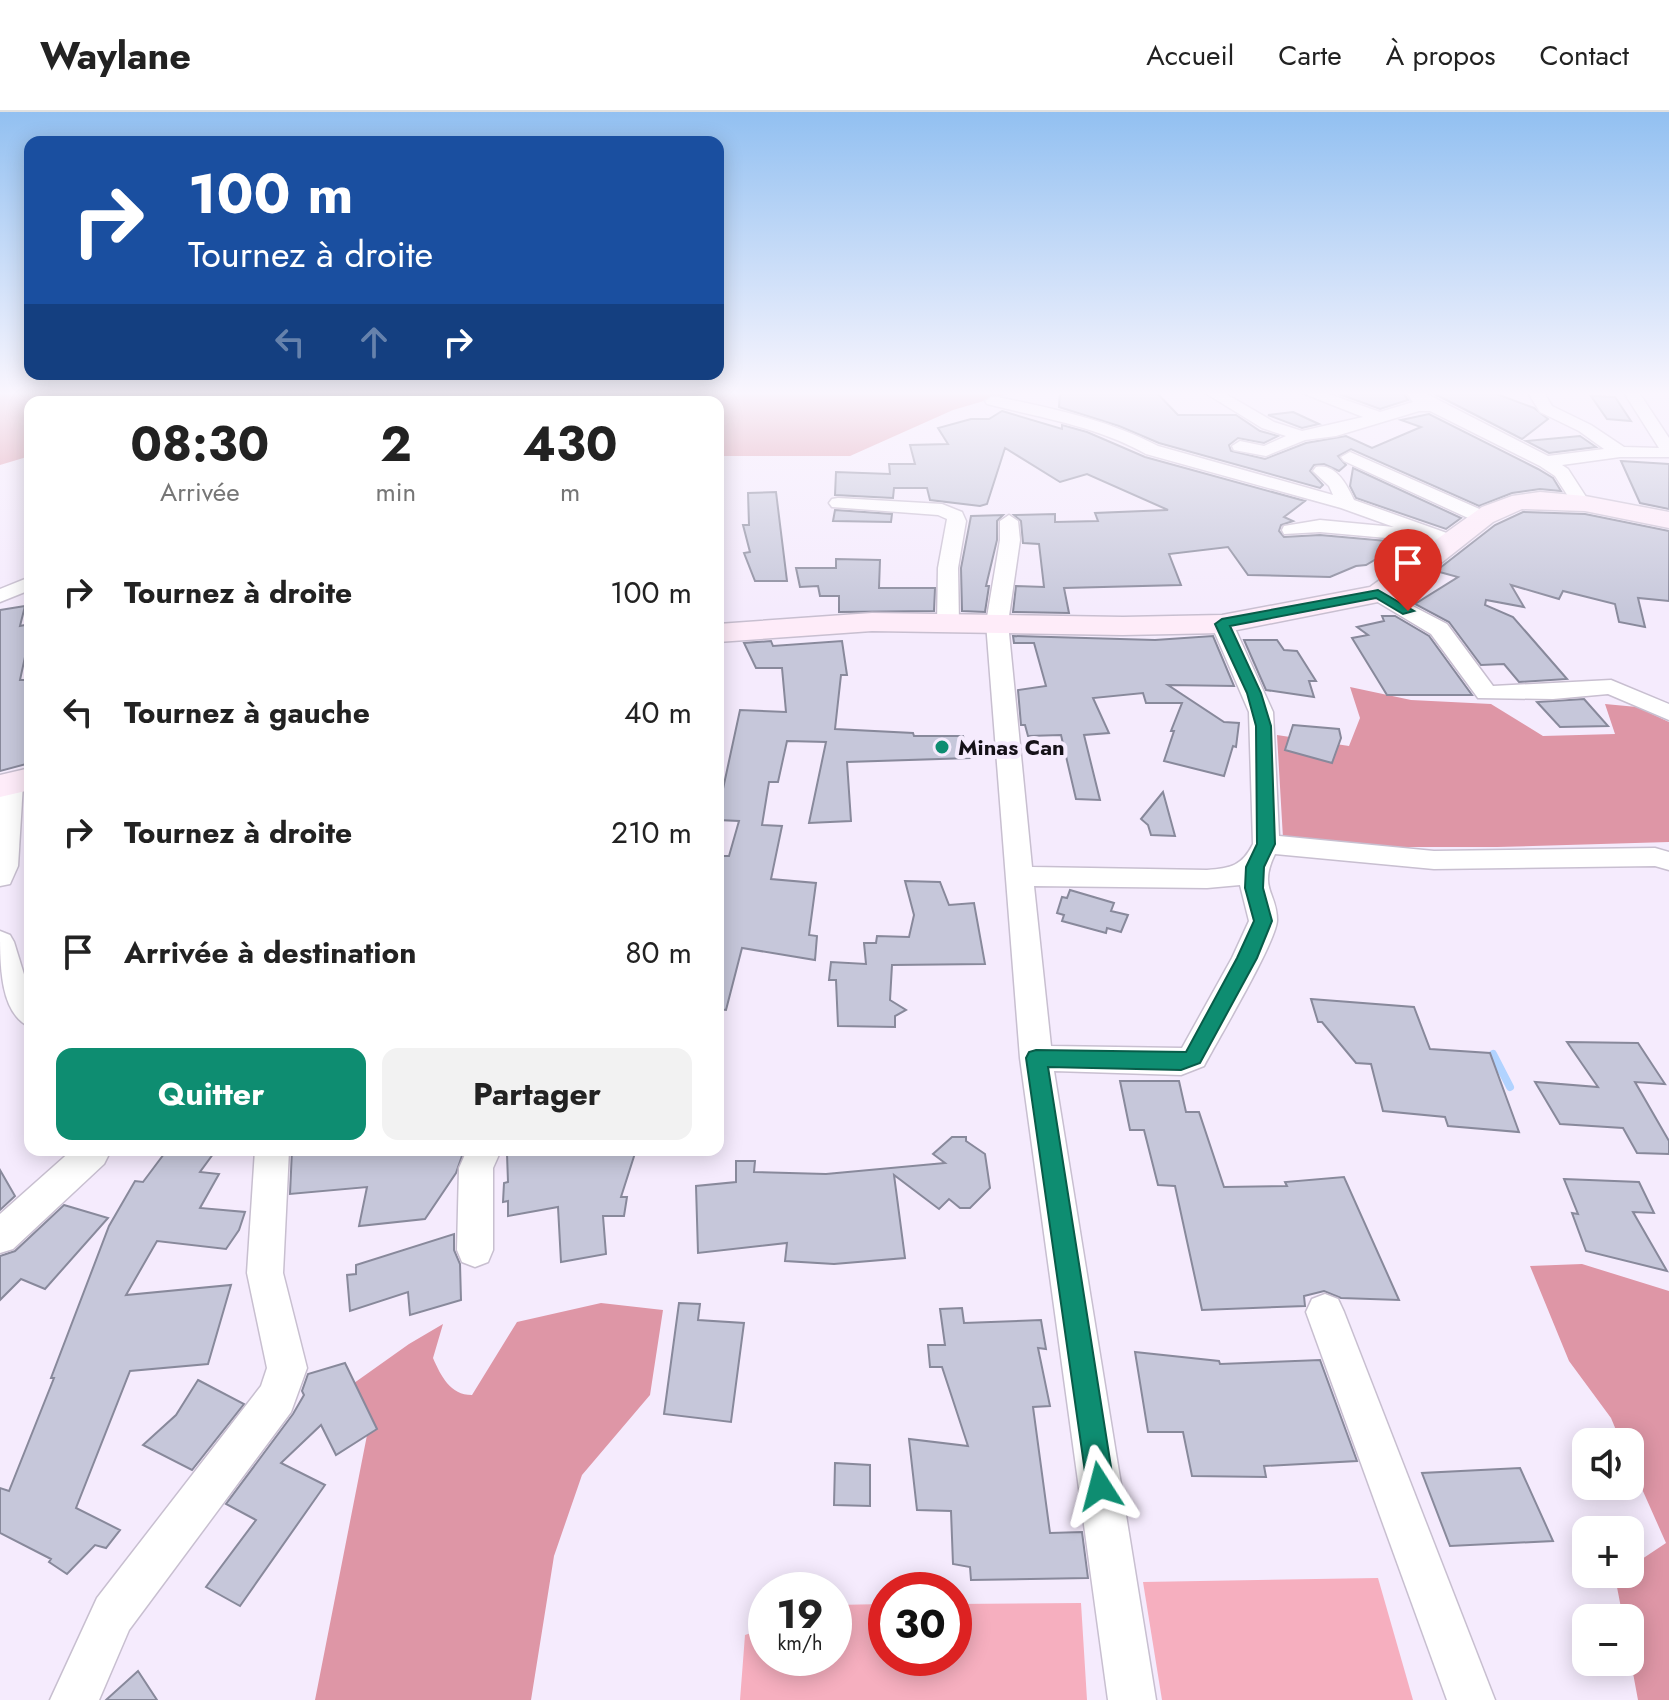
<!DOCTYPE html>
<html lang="fr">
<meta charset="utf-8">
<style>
body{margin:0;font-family:Jost,sans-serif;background:#f2f2f2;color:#222;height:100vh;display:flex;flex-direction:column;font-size:30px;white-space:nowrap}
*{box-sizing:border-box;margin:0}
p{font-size:26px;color:#767676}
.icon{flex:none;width:44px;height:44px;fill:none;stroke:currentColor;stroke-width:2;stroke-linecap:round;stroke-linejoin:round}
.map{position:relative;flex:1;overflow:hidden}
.sheet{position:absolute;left:24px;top:284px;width:700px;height:760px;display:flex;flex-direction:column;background:#fff;border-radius:16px;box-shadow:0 4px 20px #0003}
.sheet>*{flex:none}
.top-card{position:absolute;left:24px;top:24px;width:700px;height:244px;border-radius:16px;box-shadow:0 4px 20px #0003;background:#1a4fa0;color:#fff;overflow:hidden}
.buttons{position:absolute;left:1572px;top:1316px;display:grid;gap:16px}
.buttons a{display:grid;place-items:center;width:72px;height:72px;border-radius:16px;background:#fff;box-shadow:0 4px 20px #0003;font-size:40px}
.speed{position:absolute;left:748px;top:1460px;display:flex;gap:16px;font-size:40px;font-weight:700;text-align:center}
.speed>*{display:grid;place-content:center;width:104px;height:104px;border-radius:50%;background:#fff;box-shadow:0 4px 20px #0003;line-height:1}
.speed small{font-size:20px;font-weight:400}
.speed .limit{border:12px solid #d22;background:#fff;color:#111}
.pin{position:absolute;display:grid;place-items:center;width:68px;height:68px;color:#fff;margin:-82px -34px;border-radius:50% 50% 50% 0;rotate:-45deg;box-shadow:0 0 8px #0007}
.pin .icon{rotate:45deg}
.me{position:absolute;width:88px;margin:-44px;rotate:351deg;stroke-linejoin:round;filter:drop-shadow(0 0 6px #0008)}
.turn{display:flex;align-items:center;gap:28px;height:168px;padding:0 32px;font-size:36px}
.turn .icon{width:104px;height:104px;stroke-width:2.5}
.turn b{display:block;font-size:56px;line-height:68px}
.lanes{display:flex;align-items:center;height:76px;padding:0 32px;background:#0003;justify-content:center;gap:40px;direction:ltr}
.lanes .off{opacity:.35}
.eta{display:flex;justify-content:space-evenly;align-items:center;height:136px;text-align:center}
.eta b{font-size:48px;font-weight:700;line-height:56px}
.action{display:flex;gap:16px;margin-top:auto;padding:16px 32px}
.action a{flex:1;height:92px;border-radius:16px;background:#0e8d71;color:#fff;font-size:32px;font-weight:700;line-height:92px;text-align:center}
.action a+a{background:#f2f2f2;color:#222}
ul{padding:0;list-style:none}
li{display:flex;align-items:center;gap:24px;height:120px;padding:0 32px}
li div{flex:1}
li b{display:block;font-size:30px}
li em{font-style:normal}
header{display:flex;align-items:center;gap:48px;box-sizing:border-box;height:112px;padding:0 40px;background:#fff;border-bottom:2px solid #e0e0e0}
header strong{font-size:38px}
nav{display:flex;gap:44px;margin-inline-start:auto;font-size:28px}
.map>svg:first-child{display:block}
.green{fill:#f6afbf}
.forest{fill:#de96a6}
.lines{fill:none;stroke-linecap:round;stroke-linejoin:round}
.stream{stroke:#b1d3ff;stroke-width:8}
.building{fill:#c6c7da;stroke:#88899b;stroke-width:2}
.street-casing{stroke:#c8bfd0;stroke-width:3}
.secondary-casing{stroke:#c8bfd0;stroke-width:3}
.street{fill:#fff;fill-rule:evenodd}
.secondary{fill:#feecf9;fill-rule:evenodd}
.route{fill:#0e8d71;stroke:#095c49;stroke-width:2}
.poi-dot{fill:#0e8d71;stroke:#f5ebfd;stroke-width:3}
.labels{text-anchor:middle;stroke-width:8;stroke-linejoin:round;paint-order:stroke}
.poi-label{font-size:22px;font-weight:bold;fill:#151218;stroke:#f5ebfd;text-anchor:start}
</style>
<header>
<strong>Waylane</strong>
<nav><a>Accueil</a><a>Carte</a><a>À propos</a><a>Contact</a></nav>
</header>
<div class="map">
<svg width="1669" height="1588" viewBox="0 0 1669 1588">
<rect width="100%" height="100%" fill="#f5ebfd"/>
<!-- green -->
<g class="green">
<path d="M1378,1466L1413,1588H1162L1143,1470Z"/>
<path d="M1081,1491L1087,1588H740L745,1523L766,1516V1546H834V1493L886,1492V1546H954V1492Z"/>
</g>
<!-- forest -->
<g class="forest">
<path d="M0,279H1018L953,298L850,344H718V290H30V344L0,353Z"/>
<path d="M1350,575L1411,588L1491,592L1543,624L1615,622L1605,592L1637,595L1669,610V730L1497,735H1378L1283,726L1277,623L1349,634L1360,606Z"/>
<path d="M1582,1152L1669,1179V1588H1638L1630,1545V1506H1623L1615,1465L1630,1462V1455L1666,1431L1630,1350V1330H1621L1611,1306L1569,1249L1530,1154Z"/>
<path d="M601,1191L663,1198L650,1283L582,1363L554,1444L531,1588H315L369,1313L340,1281L409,1232L443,1212L433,1246C441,1264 450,1283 472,1283L517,1210Z"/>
</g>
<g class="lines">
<!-- stream -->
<path class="stream" d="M1493,942L1510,975"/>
</g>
<!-- building -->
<g class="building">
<path d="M1060,279H1155L1178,303H1236L1260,319L1278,324L1264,331L1238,326L1229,333L1231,339L1265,347L1306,331L1346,324L1372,336L1421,315L1401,308L1429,302L1538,357L1553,366L1561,379L1540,377L1512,381L1479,394L1351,337L1338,344L1346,353L1339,359L1324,352L1314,353L1310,359L1323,373L1320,376L1159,331L1119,314L1059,295Z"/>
<path d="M1331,279H1402L1408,288L1380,297Z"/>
<path d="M1429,279L1494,281L1534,296L1548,307L1522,327Z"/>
<path d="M1591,284L1615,285L1631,309L1607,307Z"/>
<path d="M1002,299L1062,317V313L1087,320L1145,345L1305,389L1284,405L1293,409L1281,413L1279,419L1284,425L1320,423L1398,430L1409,424L1428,430L1402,448L1383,443L1366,453L1356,454L1330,465L1248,463L1228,435L1169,442L1181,473L1064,476L1069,501L1013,500L1016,474L1044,475L1039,432L1023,431L1021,409L1014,403L1055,402V410L1098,409L1095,401L1168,398L1087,362L1060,370L1005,336L987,392L980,394L930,388L927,376H894L893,386L835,383L836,360L890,362L889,352H915L910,333L948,332L938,316L971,307H989Z"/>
<path d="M1293,300L1319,312L1302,316L1268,303Z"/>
<path d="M1580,324L1596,335L1549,341L1526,329Z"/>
<path d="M1621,349L1669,352V397L1640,391Z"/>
<path d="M1353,356L1461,406L1446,417L1356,386L1350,374Z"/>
<path d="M776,380L787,469H755L744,441L750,440L743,413H749L748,381Z"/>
<path d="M835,398L892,402L891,410L833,409Z"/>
<path d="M1523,400L1585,402L1669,419V489L1638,486L1645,515L1619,510L1615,492L1563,479L1559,487L1511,473L1524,495L1486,488L1485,493L1513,505L1567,567L1519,570L1504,552L1481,553L1449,510L1415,492L1458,465L1436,459L1495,413Z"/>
<path d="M1003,403L997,409V428L986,474H989L985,500L962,499L961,456L971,404Z"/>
<path d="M836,447L880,448L879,476H935L934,499L839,500V484H820L818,474L800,475L796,456H836Z"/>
<path d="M25,494L20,514L30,512V522L20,568H30V651L0,659V498Z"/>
<path d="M1382,504H1395L1429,524L1472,583H1387L1352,526L1368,523L1357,515L1384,509Z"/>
<path d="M1013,524L1155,528L1213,524L1234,574L1168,573L1224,610L1239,611L1236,635L1233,634L1224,664L1164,649L1174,619H1171L1182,591H1146L1143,581L1093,586L1109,621L1084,623L1100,688L1076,687L1061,623L1028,624L1025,613H1021L1018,578L1046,574L1034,531H1014Z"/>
<path d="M1244,528H1277L1284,538L1297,539L1316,569H1309L1314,585L1266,578Z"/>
<path d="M771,529L773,534L842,529L847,563H841L835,617L913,621L914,624H963L970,646L847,650L851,709L809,711L826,630L787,629L778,670H769L762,713L782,714L771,767L816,771L809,823L817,824L815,848L742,836L726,898L718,897V744H729L739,709L718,708V700L740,598L786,600L782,556H756L744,531Z"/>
<path d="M1584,587L1608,614L1560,615L1537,590Z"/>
<path d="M1293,613L1339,617L1341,626L1332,651L1285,638Z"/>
<path d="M1163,680L1175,724L1151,723L1148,713L1141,707Z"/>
<path d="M905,769L940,770L949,793L974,791L985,852L892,853L890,888L906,898L895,904V915L838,914L836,868H829L831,850L866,852L864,831H876L877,824L909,825L914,803Z"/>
<path d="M1070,778L1114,791L1111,799L1128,803L1121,820L1107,816L1106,821L1062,809L1064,803L1057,801L1062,785L1067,786Z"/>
<path d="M1311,887L1414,895L1430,937L1490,941L1519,1020L1448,1014L1445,1005L1383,999L1371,952L1356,951L1322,910H1318Z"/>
<path d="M1567,930L1638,931L1665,972L1635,970L1669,1029V1042L1637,1041L1623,1016L1560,1012L1535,970L1598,975Z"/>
<path d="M1120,969H1179L1186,1000H1199L1224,1075L1287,1074L1285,1070L1344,1065L1399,1188L1341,1186L1324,1179L1304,1184L1305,1194L1202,1198L1175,1074L1158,1073L1144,1018H1130Z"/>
<path d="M952,1025H966V1029L985,1042L990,1076L970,1096H960L949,1087L939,1097L894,1063L905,1146L834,1152L785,1149L787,1131L698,1141L696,1074L736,1070V1049H755L754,1060L826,1062L945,1051L933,1042Z"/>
<path d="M167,1038H216L200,1060L219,1062L200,1096L245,1100L239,1118L226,1137L157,1129L126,1183L231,1173L208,1252L130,1259L76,1396L120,1418L106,1436L95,1433L67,1462L49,1450L51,1447L0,1421V1376L9,1379L54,1266H51L109,1114L135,1069L143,1070Z"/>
<path d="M292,1038H464L456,1061L425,1107L359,1114L367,1075L290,1082Z"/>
<path d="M529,1038H636L621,1085H627L624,1104H603L606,1142L561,1150L558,1095L508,1104V1089L503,1090L504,1071L508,1070L507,1042Z"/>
<path d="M0,1058L15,1084L0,1098Z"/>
<path d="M1564,1067L1639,1070L1654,1101L1633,1100L1667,1159L1586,1139L1572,1101L1578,1102Z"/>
<path d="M64,1093L108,1106L45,1177L21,1167L0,1188V1144L15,1139Z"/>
<path d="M454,1122V1138L460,1152L461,1188L410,1203L408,1180L350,1199L347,1163L356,1162V1153Z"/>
<path d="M679,1191L700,1192L698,1208L744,1211L731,1310L664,1302Z"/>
<path d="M962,1196L964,1211L1041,1208L1046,1237L1038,1236L1050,1294L1033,1295L1050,1421L1082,1420L1088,1466L971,1468L970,1455L953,1452L951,1399L917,1398L909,1327L968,1334L942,1255H930L928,1233H945L940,1197Z"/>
<path d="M1135,1240L1219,1249L1220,1252L1320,1248L1357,1349L1264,1354L1266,1365L1192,1364L1183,1320H1148Z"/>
<path d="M345,1251L377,1317L336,1343L321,1313L281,1351L325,1373L240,1494L206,1475L256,1408L226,1392L293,1302L304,1283L302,1279L308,1262Z"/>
<path d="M198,1268L244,1292L192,1358L143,1333L176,1303Z"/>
<path d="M835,1351L870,1353V1394L834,1393Z"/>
<path d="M1520,1356L1553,1429L1450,1434L1422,1361Z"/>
<path d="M138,1559L157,1588H106Z"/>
</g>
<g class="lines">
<defs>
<g id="street">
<path d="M1202,279H1221L1274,310L1302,319L1363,305L1297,279H1320L1380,300L1413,290L1405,279H1421L1548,344L1604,337L1579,319L1540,300L1527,279H1543L1552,294L1591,313L1624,335L1659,336L1623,279H1638L1669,326V345H1620L1562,353L1568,357L1590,391L1581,396L1575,395L1555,364L1540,354L1430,299H1419L1336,324L1305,328L1266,344L1234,338L1232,334L1240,329L1264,334L1286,324L1262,316Z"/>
<path d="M993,284C1050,296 1106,307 1158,334L1333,383L1329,374L1313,359L1316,355C1336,351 1347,373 1354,388L1458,425L1461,429L1451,435L1407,420L1405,425L1398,427L1320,420L1284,422L1282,418L1284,414L1320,408L1394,415L1341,396L1146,342C1096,314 1042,306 987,292L985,289Z"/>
<path d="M1350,340L1493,403L1495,407L1486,413L1479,411L1344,349L1341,345Z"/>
<path d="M838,386L942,392L962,400L966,409L958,456L959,511L955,515H941L937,511L938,456L947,407L938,403L832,395L829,391L832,387Z"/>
<path d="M1009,403L1018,409L1020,428L1008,511L1032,755L1207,758C1231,756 1242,754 1253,732L1249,600L1211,512L1222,506L1233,512L1273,600L1279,724L1434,739L1655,736L1669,740V758L1655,754L1434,757L1275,742C1258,777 1277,780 1277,808C1277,829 1217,929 1204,954L1181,963L1054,959L1156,1588H1108L1020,946L986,511L1000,428V409ZM1240,773L1249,809L1232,846L1182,936L1051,934L1034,774L1207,776Z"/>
<path d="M30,465V478L0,490V477Z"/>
<path d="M1378,476L1447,512L1493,574L1611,568L1669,592V608L1608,582L1553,587L1478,586L1431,522L1371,486L1368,482L1371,478Z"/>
<path d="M10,664L19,666L23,672L18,754L10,772L0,774V668Z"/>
<path d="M0,819L10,823L14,830L30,882V915C0,902 0,853 0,819Z"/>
<path d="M72,1038H107L109,1042L104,1052L13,1137L0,1141V1102Z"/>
<path d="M255,1038H289L283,1161L307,1256L291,1300L129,1518L99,1588H50L97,1486L261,1274L267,1256L247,1161Z"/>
<path d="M467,1038H501L493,1056V1138L488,1150L475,1155L462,1150L457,1138L459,1056Z"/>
<path d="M1325,1182L1338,1187L1344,1200L1495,1588H1447L1306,1200L1312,1187Z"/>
</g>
<g id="secondary">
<path d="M1540,380L1585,384L1669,400V416L1585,399L1522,397L1493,410L1417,470L1388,488L1222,521L1123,523L872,519L718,530V512L872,501L1123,505L1222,503L1370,475L1482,395L1512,384Z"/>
<path d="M30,656V678L0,685V663Z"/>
</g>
</defs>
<!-- street casing -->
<use href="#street" class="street-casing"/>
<!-- secondary casing -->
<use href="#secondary" class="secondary-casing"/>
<!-- street -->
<use href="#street" class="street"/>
<!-- secondary -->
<use href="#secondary" class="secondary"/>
</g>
<!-- sky -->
<linearGradient id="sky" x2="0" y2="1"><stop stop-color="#92c0f1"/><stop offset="0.56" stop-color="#faf6fe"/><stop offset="1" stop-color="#faf6fe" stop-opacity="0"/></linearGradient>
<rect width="1669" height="502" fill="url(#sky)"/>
<!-- route -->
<path class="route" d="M1378,478L1414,499L1403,502L1376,486L1230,514L1261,581L1271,614L1275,732L1264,755L1263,776L1272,809L1257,846L1200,951L1181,958L1048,955L1114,1374L1110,1384L1100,1388L1091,1384L1087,1374L1026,946L1029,940L1036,938L1186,940L1237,846L1254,809L1245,776L1246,755L1257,732L1256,614L1247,581L1215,512L1222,507Z"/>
<!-- markers -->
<circle class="poi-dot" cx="942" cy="635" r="8"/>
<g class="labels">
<!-- poi labels -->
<g class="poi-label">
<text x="958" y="643">Minas Can</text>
</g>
</g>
</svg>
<div class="buttons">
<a><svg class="icon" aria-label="sound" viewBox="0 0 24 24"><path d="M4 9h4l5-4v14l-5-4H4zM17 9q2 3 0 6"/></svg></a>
<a>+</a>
<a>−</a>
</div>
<div class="speed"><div>19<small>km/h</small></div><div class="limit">30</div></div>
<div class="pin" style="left:1408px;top:499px;background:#d93025"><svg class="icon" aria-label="arrive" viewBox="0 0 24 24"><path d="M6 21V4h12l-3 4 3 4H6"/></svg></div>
<svg class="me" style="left:1100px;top:1374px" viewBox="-20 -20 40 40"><path d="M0-17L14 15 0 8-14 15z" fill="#0e8d71" stroke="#fff" stroke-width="4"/></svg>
<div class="top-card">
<div class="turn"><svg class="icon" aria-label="right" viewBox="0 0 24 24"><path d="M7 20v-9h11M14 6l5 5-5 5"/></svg><div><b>100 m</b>Tournez à droite</div></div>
<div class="lanes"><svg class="icon off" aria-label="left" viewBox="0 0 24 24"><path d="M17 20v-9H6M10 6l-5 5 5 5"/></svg><svg class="icon off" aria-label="ahead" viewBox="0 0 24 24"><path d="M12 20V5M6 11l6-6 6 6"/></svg><svg class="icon" aria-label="right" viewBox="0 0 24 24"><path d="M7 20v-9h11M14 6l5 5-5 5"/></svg></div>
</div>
<section class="sheet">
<div class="eta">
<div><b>08:30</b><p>Arrivée</p></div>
<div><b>2</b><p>min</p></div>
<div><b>430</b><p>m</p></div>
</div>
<ul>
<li><svg class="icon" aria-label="right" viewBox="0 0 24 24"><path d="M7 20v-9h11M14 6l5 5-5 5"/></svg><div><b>Tournez à droite</b></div><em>100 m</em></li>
<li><svg class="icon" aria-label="left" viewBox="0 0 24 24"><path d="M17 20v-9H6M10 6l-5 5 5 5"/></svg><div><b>Tournez à gauche</b></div><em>40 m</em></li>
<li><svg class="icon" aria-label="right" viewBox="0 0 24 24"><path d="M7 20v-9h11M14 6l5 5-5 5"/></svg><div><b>Tournez à droite</b></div><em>210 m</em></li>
<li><svg class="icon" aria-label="arrive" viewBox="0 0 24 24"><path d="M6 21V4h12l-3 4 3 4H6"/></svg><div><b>Arrivée à destination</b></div><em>80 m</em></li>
</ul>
<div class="action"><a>Quitter</a><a>Partager</a></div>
</section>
</div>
